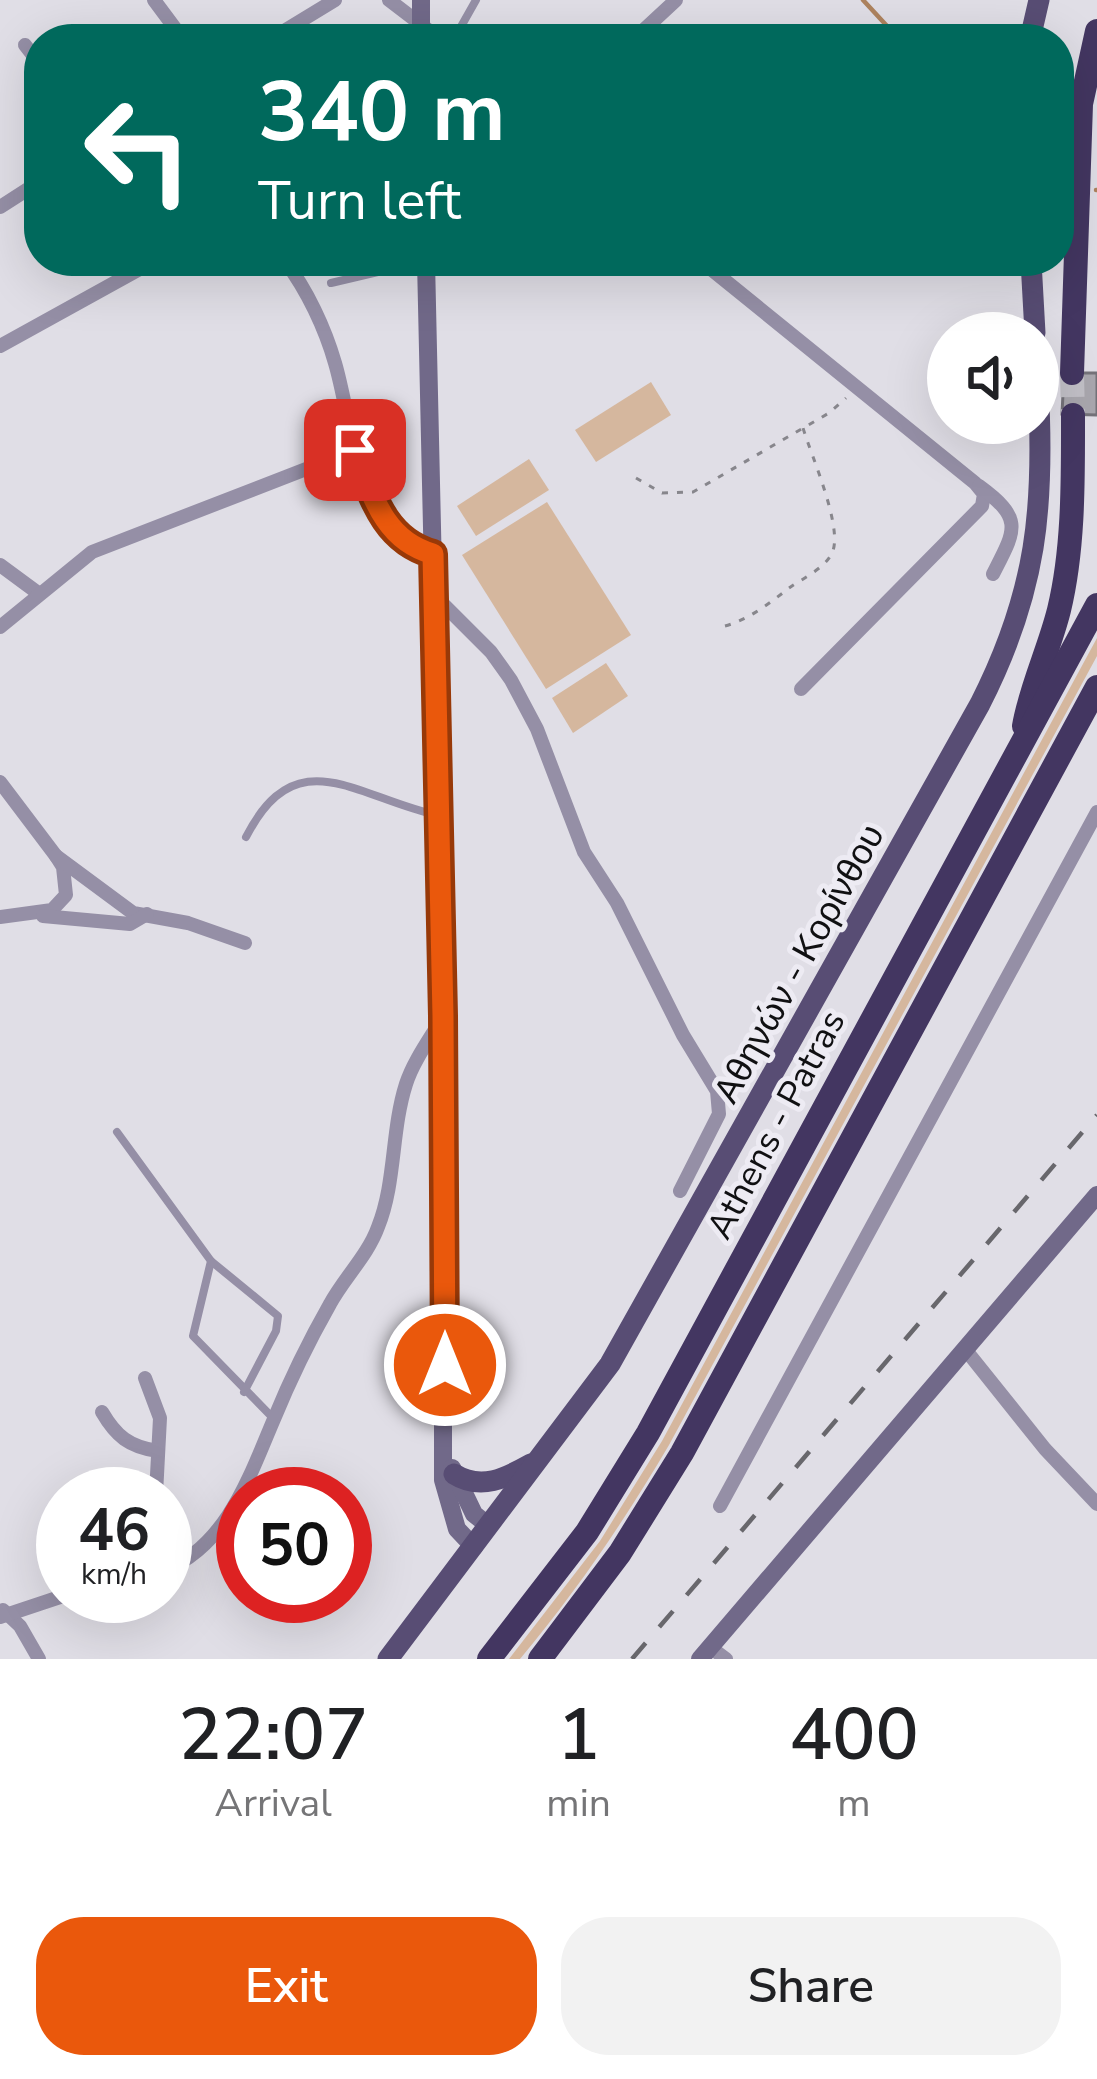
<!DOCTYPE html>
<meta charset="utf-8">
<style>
body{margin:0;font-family:"Nunito Sans",sans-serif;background:#f2f2f2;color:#202124;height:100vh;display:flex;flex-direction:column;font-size:45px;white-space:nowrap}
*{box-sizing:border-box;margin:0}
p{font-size:39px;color:#757577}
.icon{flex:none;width:66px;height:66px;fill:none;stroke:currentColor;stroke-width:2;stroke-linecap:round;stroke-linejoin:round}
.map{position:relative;height:1659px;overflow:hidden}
.drawer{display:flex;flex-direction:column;background:#fff;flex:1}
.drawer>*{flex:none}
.top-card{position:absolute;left:24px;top:24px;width:1050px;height:252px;border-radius:48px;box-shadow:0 12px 48px #0002;background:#00695c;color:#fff;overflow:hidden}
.fabs{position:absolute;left:927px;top:312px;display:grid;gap:24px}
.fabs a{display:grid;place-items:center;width:132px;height:132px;border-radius:50%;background:#fff;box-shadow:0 12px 48px #0002;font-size:60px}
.speed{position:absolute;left:36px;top:1467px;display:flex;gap:24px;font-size:60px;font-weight:700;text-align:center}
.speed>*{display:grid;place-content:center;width:156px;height:156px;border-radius:50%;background:#fff;box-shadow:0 12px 48px #0002;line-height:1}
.speed small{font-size:30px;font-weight:400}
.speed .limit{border:18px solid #d22;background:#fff;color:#111}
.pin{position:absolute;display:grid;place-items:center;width:102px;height:102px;color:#fff;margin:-51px;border-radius:24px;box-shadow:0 6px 18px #0006}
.me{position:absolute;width:132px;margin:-66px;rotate:0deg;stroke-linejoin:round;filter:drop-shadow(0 0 9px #0008)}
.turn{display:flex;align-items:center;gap:42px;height:252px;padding:0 36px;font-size:54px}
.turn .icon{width:156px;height:156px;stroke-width:2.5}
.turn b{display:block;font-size:84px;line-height:102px}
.eta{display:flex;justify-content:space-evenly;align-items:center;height:204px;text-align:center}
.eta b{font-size:72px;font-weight:600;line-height:84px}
.button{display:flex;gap:24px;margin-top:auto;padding:24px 36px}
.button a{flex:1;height:138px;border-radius:48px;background:#ea580c;color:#fff;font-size:48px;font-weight:600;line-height:138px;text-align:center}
.button a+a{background:#f2f2f2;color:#202124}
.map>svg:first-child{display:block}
.green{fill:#d5b79e}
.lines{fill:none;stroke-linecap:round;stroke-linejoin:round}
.stream{stroke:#ae835e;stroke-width:4.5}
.building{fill:#a8a6ad;stroke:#747279;stroke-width:3}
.highway-tunnel{stroke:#c1bfc6;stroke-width:24;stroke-dasharray:24 12;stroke-linecap:butt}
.path{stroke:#87868c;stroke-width:3;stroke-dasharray:6 9;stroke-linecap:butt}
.lane{stroke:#958fa6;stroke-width:8}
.street{stroke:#958fa6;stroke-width:14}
.secondary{stroke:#716989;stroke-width:18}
.primary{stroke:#584d74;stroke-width:21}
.highway{stroke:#433661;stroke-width:24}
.rail{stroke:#68676c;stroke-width:4.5;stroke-dasharray:21 21;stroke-linecap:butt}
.route-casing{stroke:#983908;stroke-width:30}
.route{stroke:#ea580c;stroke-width:21}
.labels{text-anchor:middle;stroke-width:10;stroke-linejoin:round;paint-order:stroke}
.street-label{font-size:36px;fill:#101012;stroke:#edebf3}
</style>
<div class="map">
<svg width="1097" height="1659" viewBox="0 0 1097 1659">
<rect width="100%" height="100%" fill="#e0dee6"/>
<!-- green -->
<g class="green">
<path d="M651,382L671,415L596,462L575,430Z"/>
<path d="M529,459L549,490L476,536L457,506Z"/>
<path d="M547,502L631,635L546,689L462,555Z"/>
<path d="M1097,638V656L669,1445C625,1520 576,1592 520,1659H509L600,1541L662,1441Z"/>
<path d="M606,663L628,696L573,733L552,698Z"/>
</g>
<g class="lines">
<!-- stream -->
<g class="stream">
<path d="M863,0L899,39"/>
<path d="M1096,190H1097"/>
</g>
</g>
<!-- building -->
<path class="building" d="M1064,373H1097V415L1062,414Z"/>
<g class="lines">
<!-- highway-tunnel -->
<path class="highway-tunnel" d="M1072,373L1073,415"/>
<!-- path -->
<g class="path">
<path d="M636,478L662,493L693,492L829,413L846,398"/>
<path d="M725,626C748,620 770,603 789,588C802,579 825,568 832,553C844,529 811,455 803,428"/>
</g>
<!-- lane -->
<g class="lane">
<path d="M454,39L476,0"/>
<path d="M331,283L382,271L390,261"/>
<path d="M246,837C297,738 355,797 437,815"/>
<path d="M117,1132L211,1261L193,1336L273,1418"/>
<path d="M211,1261L278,1316L276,1331L244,1392"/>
</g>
<!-- street -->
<g class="street">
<path d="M154,0L183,39"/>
<path d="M389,0L440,39"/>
<path d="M271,39L335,0"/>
<path d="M634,39L676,0"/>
<path d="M25,45L39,63"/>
<path d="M0,207L39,182"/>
<path d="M285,261C307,290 325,328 335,363C354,427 355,533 433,554"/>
<path d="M701,261L975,483L984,494L982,506L801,689"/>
<path d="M0,346L154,261"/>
<path d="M979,486C1024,519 1016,529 993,574"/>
<path d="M0,565L38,593"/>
<path d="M434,595L491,652L511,680L537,729L584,852L617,903L683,1035L717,1091L719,1114L680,1191"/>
<path d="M0,627L92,552L355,450"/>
<path d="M0,782L56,856L63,867L66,895L52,910L0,917"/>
<path d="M56,856L133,913L188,923L245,943"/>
<path d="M43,916L130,924L147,914"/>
<path d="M965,1349L1045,1449L1097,1504"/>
<path d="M145,1378L160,1418L156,1494"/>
<path d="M102,1412C116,1436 129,1447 158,1451"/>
<path d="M720,1506L1097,812"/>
<path d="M165,1540L177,1565"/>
<path d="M165,1570C227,1546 250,1475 274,1419C290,1380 309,1341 330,1304C344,1278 368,1255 378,1227C396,1182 391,1131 406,1084C413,1062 429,1040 441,1020"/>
<path d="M3,1610L20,1626L39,1659"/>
<path d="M0,1617L63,1596"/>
<path d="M710,1647L726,1659"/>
</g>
<!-- secondary -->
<g class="secondary">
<path d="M421,0V39"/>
<path d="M426,261L443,1016V1480L457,1529L474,1547"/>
<path d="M452,1468L474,1514L489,1526"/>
<path d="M700,1659L1097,1195"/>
</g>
<!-- primary -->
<g class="primary">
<path d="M1030,39L1039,0"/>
<path d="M1031,261L1035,333"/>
<path d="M454,1474C481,1491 506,1478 531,1464"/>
<path d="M388,1659L610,1364L980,704C1037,592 1045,507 1038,384"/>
</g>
<!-- highway -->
<g class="highway">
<path d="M1072,373L1081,104L1097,31"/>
<path d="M1024,726C1031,686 1049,650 1059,610C1074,548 1073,479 1073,415"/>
<path d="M489,1659L587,1532L648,1433L1097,605"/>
<path d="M540,1659L620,1553L682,1453L1097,687"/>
</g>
<!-- rail -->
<path class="rail" d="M632,1659L1097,1115"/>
</g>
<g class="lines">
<defs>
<path id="route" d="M355,450C372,494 383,540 433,554L443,1016L445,1365"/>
</defs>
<!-- route casing -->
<use href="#route" class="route-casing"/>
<!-- route -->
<use href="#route" class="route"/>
</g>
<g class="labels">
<!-- street labels -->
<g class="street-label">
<text transform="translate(798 963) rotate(-61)" y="13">Αθηνών - Κορίνθου</text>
<text transform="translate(775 1124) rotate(-62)" y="13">Athens - Patras</text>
</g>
</g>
</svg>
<div class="fabs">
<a><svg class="icon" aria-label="sound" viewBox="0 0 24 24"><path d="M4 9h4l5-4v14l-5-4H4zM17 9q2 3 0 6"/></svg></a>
</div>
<div class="speed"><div>46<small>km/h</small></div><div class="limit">50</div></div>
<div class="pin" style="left:355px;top:450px;background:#d93025"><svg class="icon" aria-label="arrive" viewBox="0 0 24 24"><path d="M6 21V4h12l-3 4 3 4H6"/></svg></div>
<svg class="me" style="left:445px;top:1365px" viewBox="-20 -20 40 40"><circle r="17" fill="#ea580c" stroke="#fff" stroke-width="3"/><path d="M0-11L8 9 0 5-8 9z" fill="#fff"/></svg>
<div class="top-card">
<div class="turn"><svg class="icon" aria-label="left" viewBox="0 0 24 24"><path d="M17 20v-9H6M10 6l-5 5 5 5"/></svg><div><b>340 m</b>Turn left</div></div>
</div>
</div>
<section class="drawer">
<div class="eta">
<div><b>22:07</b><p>Arrival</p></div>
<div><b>1</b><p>min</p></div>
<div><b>400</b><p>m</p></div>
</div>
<div class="button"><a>Exit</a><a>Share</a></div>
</section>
